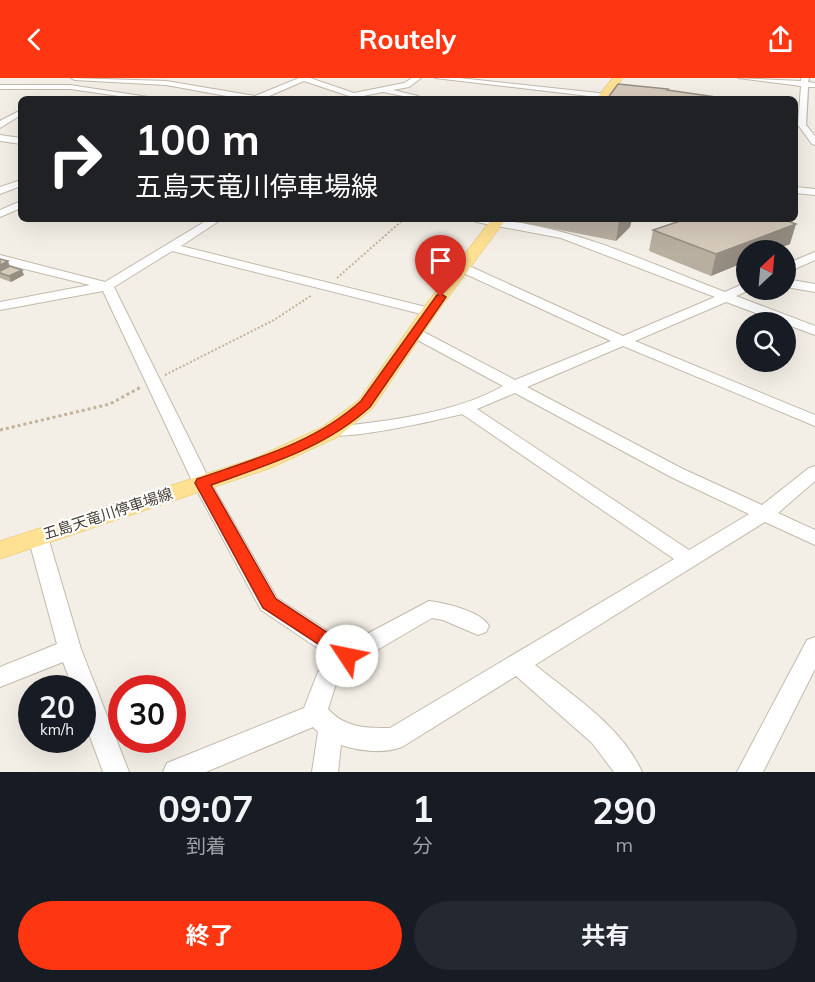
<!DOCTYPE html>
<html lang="ja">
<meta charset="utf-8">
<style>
body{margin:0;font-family:Mulish,"Noto Sans JP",sans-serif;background:#242831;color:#f1f3f6;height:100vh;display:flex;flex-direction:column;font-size:22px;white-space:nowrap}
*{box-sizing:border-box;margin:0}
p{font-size:20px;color:#9ea1a6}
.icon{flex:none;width:33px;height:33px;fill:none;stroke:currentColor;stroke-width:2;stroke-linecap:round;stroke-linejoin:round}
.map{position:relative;height:694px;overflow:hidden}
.panel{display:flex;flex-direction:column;background:#171b24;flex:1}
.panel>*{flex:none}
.guide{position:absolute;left:18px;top:18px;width:780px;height:126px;border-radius:9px;box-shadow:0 6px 24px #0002;background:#202124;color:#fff;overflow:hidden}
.needle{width:39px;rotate:26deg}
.fabs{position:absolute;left:736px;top:162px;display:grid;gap:12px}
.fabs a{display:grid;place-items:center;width:60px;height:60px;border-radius:50%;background:#171b24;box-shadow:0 6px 24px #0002;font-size:30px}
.speed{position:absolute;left:18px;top:597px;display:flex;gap:12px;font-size:30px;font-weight:700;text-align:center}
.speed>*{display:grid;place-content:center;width:78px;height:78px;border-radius:50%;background:#171b24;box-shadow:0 6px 24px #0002;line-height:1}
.speed small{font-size:15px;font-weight:400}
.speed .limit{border:9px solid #d22;background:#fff;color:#111}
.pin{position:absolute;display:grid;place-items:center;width:51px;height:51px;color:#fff;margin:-62px -26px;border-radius:50% 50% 50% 0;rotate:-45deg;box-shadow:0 0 6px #0007}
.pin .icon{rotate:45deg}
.me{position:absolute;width:66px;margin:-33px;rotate:304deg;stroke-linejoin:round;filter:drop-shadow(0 0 4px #0008)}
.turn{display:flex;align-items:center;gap:21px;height:126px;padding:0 18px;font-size:27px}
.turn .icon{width:78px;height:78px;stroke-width:2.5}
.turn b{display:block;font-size:42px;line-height:51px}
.eta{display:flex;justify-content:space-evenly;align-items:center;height:102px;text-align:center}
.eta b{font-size:36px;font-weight:700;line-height:42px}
.action{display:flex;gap:12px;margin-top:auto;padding:12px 18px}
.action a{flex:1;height:69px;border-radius:36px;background:#ff3612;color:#fff;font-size:24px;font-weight:700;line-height:69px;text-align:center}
.action a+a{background:#242831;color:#f1f3f6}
header{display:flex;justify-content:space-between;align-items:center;height:78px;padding:0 18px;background:#ff3612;color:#fff;font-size:27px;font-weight:700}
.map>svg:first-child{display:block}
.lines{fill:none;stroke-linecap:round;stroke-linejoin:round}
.stream{stroke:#a0d1f2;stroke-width:2}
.minor-casing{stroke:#c2baab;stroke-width:2}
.major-casing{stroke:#e7bf60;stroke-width:1}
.path-far1{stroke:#c2b399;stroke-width:2;stroke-dasharray:2 2;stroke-linecap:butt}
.path{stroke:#c2b399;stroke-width:3;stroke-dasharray:3 3;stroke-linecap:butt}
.minor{fill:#fff;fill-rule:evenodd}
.major{fill:#ffe194;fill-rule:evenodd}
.wall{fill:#b8afa1}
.shaded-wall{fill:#968e83}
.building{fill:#d6cbbb;stroke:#968e83;stroke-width:1.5}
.route{fill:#ff3612;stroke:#a6230c;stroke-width:1.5}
.labels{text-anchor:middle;stroke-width:4.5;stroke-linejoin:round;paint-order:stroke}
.street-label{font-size:15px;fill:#474035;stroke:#fff}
</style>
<header><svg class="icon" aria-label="back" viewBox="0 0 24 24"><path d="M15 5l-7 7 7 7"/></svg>Routely<svg class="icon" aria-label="share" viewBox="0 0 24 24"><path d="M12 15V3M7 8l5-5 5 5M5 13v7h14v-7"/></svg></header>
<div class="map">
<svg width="815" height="694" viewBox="0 0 815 694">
<rect width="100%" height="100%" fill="#f4efe6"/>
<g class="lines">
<!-- stream -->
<path class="stream" d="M809,0L806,47L815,59"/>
<defs>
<g id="minor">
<path d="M71,0L166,3L255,18L299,0H310L354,15L404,5L412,0H421L409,9L393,12L418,18V21L383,14L363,18L370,21H358L304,3L262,21H243L166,7L75,2Z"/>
<path d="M435,0H459L636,19L640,21H614Z"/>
<path d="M738,0L801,3V0H809L808,4L815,5V9H808L806,47L815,58V67L812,66L798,47L801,8Z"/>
<path d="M0,7H70L161,21H140L70,11H0Z"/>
<path d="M21,32V37L0,50V43Z"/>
<path d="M0,57L21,60V66L0,63Z"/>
<path d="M21,102V108L0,116V109Z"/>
<path d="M795,109L815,111V117L795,115Z"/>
<path d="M21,123V130L0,139V132Z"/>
<path d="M209,141H222L181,168L434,231L436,234L429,238L172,173L114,209L211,405L277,520L348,566L429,523C445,525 481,533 489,548L486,554L478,557L443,542L432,540L355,585L336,606L328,631C345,650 366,650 390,650L674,481L462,336C442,341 332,367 322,354L330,349C385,344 456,335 503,308L410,258L408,255L410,252H420L515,302L611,263L459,193V187H467L623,258L715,219L561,160L476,144L471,141C560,141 643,183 725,214L747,204V212H750L736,218L815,248V257L726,224L635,263L815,337V348L623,268L527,309L683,391L762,427L809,390L815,388V403L778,435L815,452V467L765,444L535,587C572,617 622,649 642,694H614L592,665L516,598L402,669C383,676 360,673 341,667L338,694H312L318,654L313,649L206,694H163L167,685L304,630L318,594L331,579L261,532L193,405L103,213L0,232V224L90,207L0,185V177L105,204ZM515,315L671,399L749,436L689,472L477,331Z"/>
<path d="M815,174V182L786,195V186Z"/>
<path d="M786,201L815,206V214L786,209Z"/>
<path d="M38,452L45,454L48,459L81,571L129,694H103L82,637V610H73L63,584L0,609V589L57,566L28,459L31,454Z"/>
<path d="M815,559V591L763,694H737L807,562Z"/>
</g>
<g id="major">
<path d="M613,0H623L606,21H596Z"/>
<path d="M492,141H506L436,236L373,330L338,359L271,390L0,481V463L255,380L322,349L359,322L423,230Z"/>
</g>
</defs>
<!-- minor casing -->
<use href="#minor" class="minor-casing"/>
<!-- major casing -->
<use href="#major" class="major-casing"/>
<!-- path-far1 -->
<g class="path-far1">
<path d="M337,200L404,141"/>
<path d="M165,297L274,242L312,217"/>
</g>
<!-- path -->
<path class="path" d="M0,352L110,326L141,309"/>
<!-- minor -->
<use href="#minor" class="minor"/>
<!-- major -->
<use href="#major" class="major"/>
</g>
<!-- wall -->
<g class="wall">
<path d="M514,141H632L630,149L616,163L514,143Z"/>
<path d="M653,152L790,166L711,198L649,173Z"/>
<path d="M0,181L10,188L24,197L11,204L0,200Z"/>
</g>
<!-- shaded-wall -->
<g class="shaded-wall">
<path d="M621,141H632L630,149L616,163L619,143Z"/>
<path d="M796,146L790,166L774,172H747V183L711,198L716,176Z"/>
<path d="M8,183L10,189L0,194V187Z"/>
<path d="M22,192L24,197L11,204L9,198Z"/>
</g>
<!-- building -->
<g class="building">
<path d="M618,6L668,11L667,12L716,19L713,21H607Z"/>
<path d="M609,141H621L619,143Z"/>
<path d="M686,141H783L796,146L716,176L653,152Z"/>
<path d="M0,181L8,183L0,187Z"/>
<path d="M10,188L22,192L9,198L0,195V193Z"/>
</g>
<!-- route -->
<path class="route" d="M441,216L446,219L370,329C325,370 267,387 211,407L276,521L354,572L356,578L354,583L347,585L263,530L195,405L197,401C254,381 315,365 361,323L437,217Z"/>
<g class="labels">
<!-- street labels -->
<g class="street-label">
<text transform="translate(108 436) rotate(-18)" y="5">五島天竜川停車場線</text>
</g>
</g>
</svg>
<div class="fabs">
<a><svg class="needle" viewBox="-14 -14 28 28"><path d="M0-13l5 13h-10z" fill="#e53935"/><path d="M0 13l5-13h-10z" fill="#9ea1a6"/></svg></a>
<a><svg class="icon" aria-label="search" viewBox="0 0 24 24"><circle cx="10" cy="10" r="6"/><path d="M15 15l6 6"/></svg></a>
</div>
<div class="speed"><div>20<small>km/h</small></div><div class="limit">30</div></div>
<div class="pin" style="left:441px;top:219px;background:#d93025"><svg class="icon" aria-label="arrive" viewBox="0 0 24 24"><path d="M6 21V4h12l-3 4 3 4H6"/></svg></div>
<svg class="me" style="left:347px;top:578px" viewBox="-20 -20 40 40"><circle r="19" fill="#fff"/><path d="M0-13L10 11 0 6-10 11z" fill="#ff3612"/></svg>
<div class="guide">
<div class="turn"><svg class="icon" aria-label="right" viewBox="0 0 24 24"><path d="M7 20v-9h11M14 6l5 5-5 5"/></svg><div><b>100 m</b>五島天竜川停車場線</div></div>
</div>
</div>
<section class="panel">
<div class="eta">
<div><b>09:07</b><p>到着</p></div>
<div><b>1</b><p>分</p></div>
<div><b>290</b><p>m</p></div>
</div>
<div class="action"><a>終了</a><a>共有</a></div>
</section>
